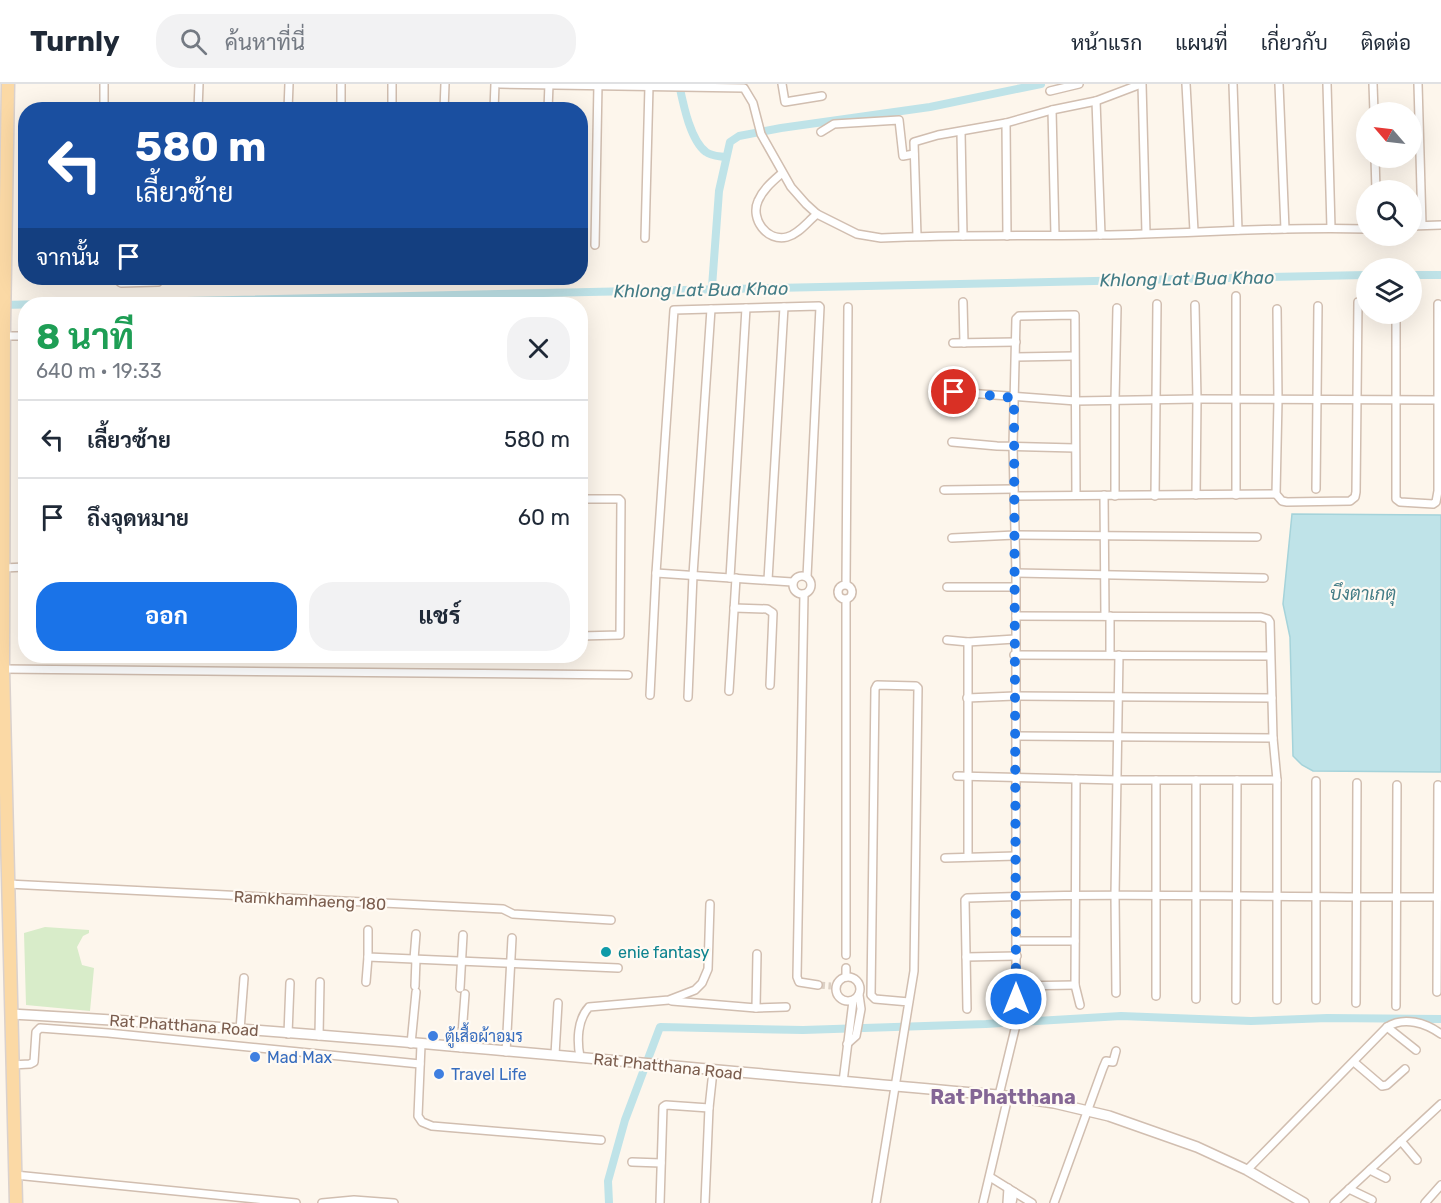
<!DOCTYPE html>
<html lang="th">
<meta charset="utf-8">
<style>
body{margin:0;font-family:Rubik,Sarabun,sans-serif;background:#f2f2f3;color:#1f2937;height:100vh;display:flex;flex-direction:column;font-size:22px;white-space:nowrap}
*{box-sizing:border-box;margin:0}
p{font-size:20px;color:#747a83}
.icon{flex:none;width:33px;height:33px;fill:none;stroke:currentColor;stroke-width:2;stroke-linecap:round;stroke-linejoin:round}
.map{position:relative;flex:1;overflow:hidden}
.drawer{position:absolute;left:18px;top:213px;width:570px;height:366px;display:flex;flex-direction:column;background:#fff;border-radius:24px;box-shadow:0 6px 24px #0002}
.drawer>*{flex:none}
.guide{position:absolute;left:18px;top:18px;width:570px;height:183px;border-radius:24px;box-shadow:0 6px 24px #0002;background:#1a4fa0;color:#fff;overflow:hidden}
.needle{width:39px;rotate:298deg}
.fabs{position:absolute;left:1356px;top:18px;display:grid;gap:12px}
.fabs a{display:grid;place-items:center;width:66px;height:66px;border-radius:50%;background:#fff;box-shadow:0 6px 24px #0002;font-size:30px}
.pin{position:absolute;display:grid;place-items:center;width:51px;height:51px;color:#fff;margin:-26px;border:3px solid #fff;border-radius:50%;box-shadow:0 2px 6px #0007}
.me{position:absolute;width:66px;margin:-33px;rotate:0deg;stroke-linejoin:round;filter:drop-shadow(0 0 4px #0008)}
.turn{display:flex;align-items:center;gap:21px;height:126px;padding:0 18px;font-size:27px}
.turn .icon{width:78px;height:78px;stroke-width:2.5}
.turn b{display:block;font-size:42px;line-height:51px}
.then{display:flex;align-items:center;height:57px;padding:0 18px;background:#0003;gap:12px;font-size:22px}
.round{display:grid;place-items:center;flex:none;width:63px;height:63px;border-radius:24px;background:#f2f2f3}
.summary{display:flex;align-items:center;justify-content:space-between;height:102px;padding:0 18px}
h1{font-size:36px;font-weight:700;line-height:45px;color:#1e9e55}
.button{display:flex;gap:12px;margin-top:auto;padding:12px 18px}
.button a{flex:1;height:69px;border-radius:24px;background:#1a73e8;color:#fff;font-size:24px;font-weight:700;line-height:69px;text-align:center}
.button a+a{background:#f2f2f3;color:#1f2937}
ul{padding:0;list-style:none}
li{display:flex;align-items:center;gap:18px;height:78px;padding:0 18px;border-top:2px solid #e0e1e3}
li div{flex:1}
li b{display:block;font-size:22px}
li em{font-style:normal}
header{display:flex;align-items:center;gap:36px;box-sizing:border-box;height:84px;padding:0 30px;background:#fff;border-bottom:2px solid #e0e1e3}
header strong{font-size:28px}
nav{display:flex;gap:33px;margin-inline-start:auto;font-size:21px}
.search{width:420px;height:54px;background:#f2f2f3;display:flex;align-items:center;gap:15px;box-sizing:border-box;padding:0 21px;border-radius:24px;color:#747a83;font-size:22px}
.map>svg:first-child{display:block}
.green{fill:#d8ecc9}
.water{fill:#bfe3e8;stroke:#a5d3da;stroke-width:1.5}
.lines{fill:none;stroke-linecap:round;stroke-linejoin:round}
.canal{stroke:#bfe3e8;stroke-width:8}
.minor-tunnel{stroke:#dcd0c4;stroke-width:7;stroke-dasharray:7 3.5;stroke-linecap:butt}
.minor-casing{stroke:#d1beb0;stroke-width:10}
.tertiary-casing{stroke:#d1beb0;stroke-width:12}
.primary-casing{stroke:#dad1cd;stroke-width:15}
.minor{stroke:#fff;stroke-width:7}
.tertiary{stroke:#fff;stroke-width:9}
.primary{stroke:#fbd9a5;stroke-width:12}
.route{stroke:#1a73e8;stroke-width:10;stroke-dasharray:0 18}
.culture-dot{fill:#0f9aa8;stroke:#fffaf3;stroke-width:2}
.shop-dot{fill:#3f7fe0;stroke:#fffaf3;stroke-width:2}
.labels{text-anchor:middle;stroke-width:4.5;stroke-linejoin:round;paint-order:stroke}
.street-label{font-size:16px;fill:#7a5c4d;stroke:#fffaf3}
.culture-label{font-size:16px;fill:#0d838f;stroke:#fffaf3;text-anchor:start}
.shop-label{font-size:16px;fill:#366cbe;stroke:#fffaf3;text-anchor:start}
.water-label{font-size:18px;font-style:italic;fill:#437c86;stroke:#fffaf3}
.quarter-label{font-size:20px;font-weight:bold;fill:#846695;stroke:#fffaf3}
</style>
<header>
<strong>Turnly</strong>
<div class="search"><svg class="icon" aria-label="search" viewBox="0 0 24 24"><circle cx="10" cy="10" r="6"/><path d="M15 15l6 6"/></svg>ค้นหาที่นี่</div>
<nav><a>หน้าแรก</a><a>แผนที่</a><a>เกี่ยวกับ</a><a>ติดต่อ</a></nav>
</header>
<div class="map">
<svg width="1441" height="1119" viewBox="0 0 1441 1119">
<rect width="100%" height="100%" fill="#fdf6ec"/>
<!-- green -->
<path class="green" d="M45,843L89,846V849L83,852L77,863L82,881L94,884L90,927L26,921L24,849Z"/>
<!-- water -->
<path class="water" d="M1292,430L1441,431V688L1313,687L1302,681L1293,672L1290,553L1283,520Z"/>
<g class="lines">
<!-- canal -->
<g class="canal">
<path d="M679,0C683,19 690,56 706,68C711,72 719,72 725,73"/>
<path d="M1412,191H1441"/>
<path d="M712,203L719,107L730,58L739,52L781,44L930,23L1041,0"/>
<path d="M1,221L1366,191"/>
<path d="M609,1119L608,1097L625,1036L660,943L803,946L986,940L1121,932L1251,937L1327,934L1441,935"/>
</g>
<!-- minor-tunnel -->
<path class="minor-tunnel" d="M818,901L831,902"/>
<defs>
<g id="minor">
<path d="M500,0L744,4L753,19L761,50L791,103L806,120L817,130L857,150L881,154C954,151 1028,152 1101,151C1189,150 1278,142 1366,145"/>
<path d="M782,0L785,18L822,12"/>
<path d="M1142,0L1146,149"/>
<path d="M1186,0L1194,147"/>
<path d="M1233,0L1238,146"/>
<path d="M1279,0L1285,145"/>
<path d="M1327,0L1331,144"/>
<path d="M1373,0L1374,28"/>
<path d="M1418,0L1422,141"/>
<path d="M1050,7L1079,0"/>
<path d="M1096,17L1101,151"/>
<path d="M104,26V0"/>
<path d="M198,26L199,0"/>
<path d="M288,26L289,0"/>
<path d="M341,26V0"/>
<path d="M392,26V0"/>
<path d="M444,26L445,0"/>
<path d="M494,26L495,0"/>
<path d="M548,26L549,0"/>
<path d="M1052,26L1055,151"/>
<path d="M1006,39L1007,152"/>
<path d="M821,48L834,40L899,36L903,72L914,70"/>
<path d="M961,48L963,152"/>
<path d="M1375,74L1376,106"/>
<path d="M782,89C773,97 763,105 758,117C750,135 767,158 787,153C799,150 808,137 817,130"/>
<path d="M1412,142L1441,141"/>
<path d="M917,152L914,58L938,51L1006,39L1052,26L1096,17L1141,0"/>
<path d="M645,154L649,2"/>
<path d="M595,161L598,0"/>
<path d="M115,194L121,199L158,198"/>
<path d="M1236,212V411"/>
<path d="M963,218L964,259"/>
<path d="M1195,221L1197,315L1196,411"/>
<path d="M1277,225L1278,316L1276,410L1282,417L1287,418L1350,417L1355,413L1356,408L1358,218"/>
<path d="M1396,230V415L1400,418L1433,420L1436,418L1438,407V220"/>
<path d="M4,252H21L26,256"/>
<path d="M953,259L1016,258"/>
<path d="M1016,273L1074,272"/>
<path d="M954,308L1076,317L1197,315L1441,316"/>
<path d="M952,358L997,362L1075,364"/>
<path d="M1316,405L1318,222"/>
<path d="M944,406L1014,405"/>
<path d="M1104,411L1105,532"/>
<path d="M1014,412L1276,410"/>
<path d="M1115,412V316L1117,224"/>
<path d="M1155,412L1157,220"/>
<path d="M580,415H619L621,417L620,551L580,552"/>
<path d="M952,454L1015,451L1257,453"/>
<path d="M3,484L26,483"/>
<path d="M656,489L792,498"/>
<path d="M1016,489L1264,494"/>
<circle cx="802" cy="501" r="9"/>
<path d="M730,494L746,224"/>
<path d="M768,496L784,223"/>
<path d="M846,500L848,223"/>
<circle cx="845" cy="508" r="7"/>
<path d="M947,503H1015"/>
<path d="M804,510L797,893L799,898L818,901"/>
<path d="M734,524L767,525L773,529L770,601"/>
<path d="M1016,532L1261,533L1268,535L1270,538L1273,654L1277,696V916"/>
<path d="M947,556L968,558L1015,555"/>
<path d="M1014,571L1270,572"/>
<path d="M1110,571V532"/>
<path d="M3,585L628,591"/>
<path d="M729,607L736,494"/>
<path d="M650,611L656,489L674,226L819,222L820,223L807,493"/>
<path d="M688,613L693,491L711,225"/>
<path d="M967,614L1015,612L1272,614"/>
<path d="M1016,652L1273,654"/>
<path d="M957,692L1117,696H1277"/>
<path d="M1076,695L1075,901L1080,921"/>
<path d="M1156,696V912"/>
<path d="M1196,696V915"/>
<path d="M968,773V558"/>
<path d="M945,774L1016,772"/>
<path d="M8,800L503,825L513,830L611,836"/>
<path d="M368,846V873L618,884"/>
<path d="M1017,857H1075"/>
<path d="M846,871V516"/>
<path d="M966,873L1017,872"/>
<path d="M414,875L416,850"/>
<path d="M846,884V893"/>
<circle cx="848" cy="905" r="12"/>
<path d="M366,898L368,873"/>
<path d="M415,902L416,875"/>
<path d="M1016,902L1075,901"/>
<path d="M460,904L463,851"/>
<path d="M1437,908L1438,701"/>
<path d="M1116,909L1115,811L1119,571"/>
<path d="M1236,916L1237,696"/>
<path d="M1316,916V697"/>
<path d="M672,917L756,924L757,870"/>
<path d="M1356,919L1357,699"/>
<path d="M1396,922L1397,701"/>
<path d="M756,924L786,923"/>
<path d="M967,925L965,816L967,814C1125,808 1283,814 1441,813"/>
<path d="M1387,943L1416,966"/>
<path d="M240,946L244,894"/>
<path d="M288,950L290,899"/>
<path d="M319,952L320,898"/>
<path d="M411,960L416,908"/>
<path d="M847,960L856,952L861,925L859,911"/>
<path d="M421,961L418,1032L422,1038L432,1042L601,1056"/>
<path d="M461,964L465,910"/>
<path d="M506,968L512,854"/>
<path d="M555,971L558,919"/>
<path d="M580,973C577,957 577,936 589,923L669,916L695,906L702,899L708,885L710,820"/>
<path d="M1354,978L1382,1002L1387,1001L1405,985"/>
<path d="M11,981L30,980L34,978L36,948L40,944L108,949L420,980"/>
<path d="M843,998L853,917"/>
<path d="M999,1011L1016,941V489L1013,362L1016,235L1019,232L1075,231L1076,411"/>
<path d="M1401,1057L1417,1076"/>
<path d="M632,1078L661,1079"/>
<path d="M1247,1086L1387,943C1404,932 1426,939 1441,950"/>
<path d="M1370,1086L1386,1094"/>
<path d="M15,1091L296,1119"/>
<path d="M990,1093L1032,1119"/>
<path d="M1349,1105L1372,1116"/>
<path d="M322,1119L354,1116L394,1119"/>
<path d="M660,1119L663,1023L666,1021L709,1024"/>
<path d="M705,1119L709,1024L713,987"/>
<path d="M876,1119L914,887L918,604L916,602L877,601L875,605L871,911L875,915L909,918"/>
<path d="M983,1119L1008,1013"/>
<path d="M1007,1119L1008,1104"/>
<path d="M1012,1119L1014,1108"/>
<path d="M1054,1119L1103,984L1106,977L1113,978L1116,967"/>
<path d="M1334,1119L1441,1020"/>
<path d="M1425,1119L1441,1101"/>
</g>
<path id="tertiary" d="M11,930C341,948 670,983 999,1011L1054,1019L1109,1032L1197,1063L1247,1086L1304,1119"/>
<path id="primary" d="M8,0L4,242L3,585L16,1119"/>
</defs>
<!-- minor casing -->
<use href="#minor" class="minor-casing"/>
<!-- tertiary casing -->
<use href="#tertiary" class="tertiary-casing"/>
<!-- primary casing -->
<use href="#primary" class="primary-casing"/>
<!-- minor -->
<use href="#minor" class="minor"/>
<!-- tertiary -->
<use href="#tertiary" class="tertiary"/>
<!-- primary -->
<use href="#primary" class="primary"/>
</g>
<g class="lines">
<!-- route -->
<path class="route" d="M954,308L1014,314L1016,915"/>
</g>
<!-- markers -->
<circle class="culture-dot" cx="606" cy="868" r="6"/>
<g class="shop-dot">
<circle cx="433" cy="952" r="6"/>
<circle cx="255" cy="973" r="6"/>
<circle cx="439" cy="990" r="6"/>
</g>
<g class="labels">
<!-- street labels -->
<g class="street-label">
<text transform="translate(310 816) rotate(3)" y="6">Ramkhamhaeng 180</text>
<text transform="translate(184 941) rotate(4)" y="6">Rat Phatthana Road</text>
<text transform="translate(668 982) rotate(6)" y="6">Rat Phatthana Road</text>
</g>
<!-- culture labels -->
<g class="culture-label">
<text x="618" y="874">enie fantasy</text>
</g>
<!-- shop labels -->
<g class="shop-label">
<text x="445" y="958">ตู้เสื้อผ้าอมร</text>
<text x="267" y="979">Mad Max</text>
<text x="451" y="996">Travel Life</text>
</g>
<!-- water labels -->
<g class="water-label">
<text transform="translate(1187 195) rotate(-1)" y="6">Khlong Lat Bua Khao</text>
<text transform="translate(701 206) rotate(-1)" y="6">Khlong Lat Bua Khao</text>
<text x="1363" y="516">บึงตาเกตุ</text>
</g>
<!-- quarter labels -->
<g class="quarter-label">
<text x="1003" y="1020">Rat Phatthana</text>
</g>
</g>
</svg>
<div class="fabs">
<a><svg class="needle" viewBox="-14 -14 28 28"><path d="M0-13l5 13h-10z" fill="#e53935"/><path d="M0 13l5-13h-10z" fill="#747a83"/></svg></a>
<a><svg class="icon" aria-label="search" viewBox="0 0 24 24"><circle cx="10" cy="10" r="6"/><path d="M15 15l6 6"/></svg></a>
<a><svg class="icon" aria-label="layers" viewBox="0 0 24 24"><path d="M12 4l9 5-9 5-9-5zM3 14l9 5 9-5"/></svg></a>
</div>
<div class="pin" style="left:954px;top:308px;background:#d93025"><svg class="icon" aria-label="arrive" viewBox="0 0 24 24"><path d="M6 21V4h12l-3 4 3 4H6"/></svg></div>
<svg class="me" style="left:1016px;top:915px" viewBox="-20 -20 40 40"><circle r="17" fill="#1a73e8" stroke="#fff" stroke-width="3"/><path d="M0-11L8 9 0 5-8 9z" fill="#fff"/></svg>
<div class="guide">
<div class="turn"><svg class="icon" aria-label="left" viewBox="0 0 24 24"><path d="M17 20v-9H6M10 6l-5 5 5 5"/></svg><div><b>580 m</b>เลี้ยวซ้าย</div></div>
<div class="then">จากนั้น<svg class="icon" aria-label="arrive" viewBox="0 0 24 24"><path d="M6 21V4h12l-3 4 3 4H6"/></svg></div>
</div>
<section class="drawer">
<div class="summary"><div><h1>8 นาที</h1><p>640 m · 19:33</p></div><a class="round"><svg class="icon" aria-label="close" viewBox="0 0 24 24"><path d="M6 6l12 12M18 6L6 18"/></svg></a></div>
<ul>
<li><svg class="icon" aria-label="left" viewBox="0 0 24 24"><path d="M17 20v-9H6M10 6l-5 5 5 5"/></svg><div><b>เลี้ยวซ้าย</b></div><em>580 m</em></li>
<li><svg class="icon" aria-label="arrive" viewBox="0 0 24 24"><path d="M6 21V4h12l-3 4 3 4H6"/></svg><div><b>ถึงจุดหมาย</b></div><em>60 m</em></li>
</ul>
<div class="button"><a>ออก</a><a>แชร์</a></div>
</section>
</div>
